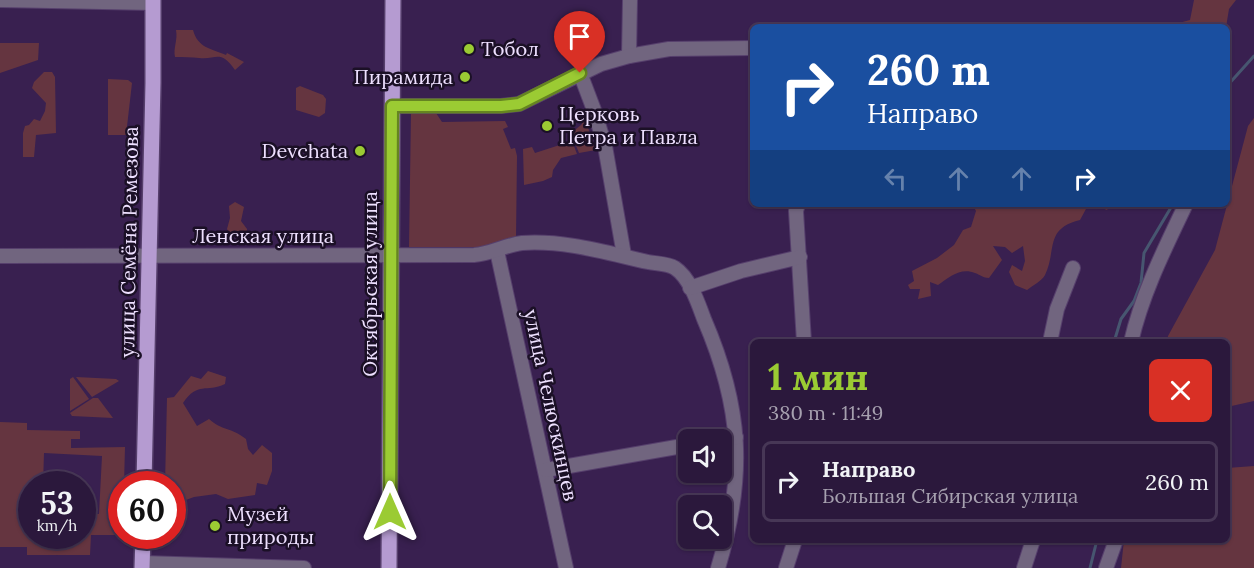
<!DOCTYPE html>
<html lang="ru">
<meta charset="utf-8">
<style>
body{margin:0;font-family:Lora,serif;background:#372547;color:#f1f3f6;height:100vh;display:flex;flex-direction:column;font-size:22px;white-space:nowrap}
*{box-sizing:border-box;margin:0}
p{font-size:20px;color:#a6a0af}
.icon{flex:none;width:33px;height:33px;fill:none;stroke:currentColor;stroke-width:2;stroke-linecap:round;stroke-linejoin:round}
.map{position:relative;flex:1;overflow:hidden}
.sheet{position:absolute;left:750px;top:339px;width:480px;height:204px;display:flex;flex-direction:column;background:#2b183c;border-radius:9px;box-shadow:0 2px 4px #0004,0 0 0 2px #473756}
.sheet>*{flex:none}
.top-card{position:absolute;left:750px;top:24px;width:480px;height:183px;border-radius:9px;box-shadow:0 2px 4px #0004,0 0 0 2px #473756;background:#1a4fa0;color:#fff;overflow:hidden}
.tools{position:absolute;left:678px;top:429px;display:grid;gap:12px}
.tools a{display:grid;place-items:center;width:54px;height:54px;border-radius:9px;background:#2b183c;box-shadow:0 2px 4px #0004,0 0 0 2px #473756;font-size:30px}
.speed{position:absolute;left:18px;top:471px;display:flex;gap:12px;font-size:30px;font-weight:700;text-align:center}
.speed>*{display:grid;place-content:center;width:78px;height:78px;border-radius:50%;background:#2b183c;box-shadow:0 2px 4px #0004,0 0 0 2px #473756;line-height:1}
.speed small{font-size:15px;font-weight:400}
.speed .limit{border:9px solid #d22;background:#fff;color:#111}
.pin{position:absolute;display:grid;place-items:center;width:51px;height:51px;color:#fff;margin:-62px -26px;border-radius:50% 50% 50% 0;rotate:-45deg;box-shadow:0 0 6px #0007}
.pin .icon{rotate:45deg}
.me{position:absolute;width:66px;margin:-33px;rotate:0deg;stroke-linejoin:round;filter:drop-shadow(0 0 4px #0008)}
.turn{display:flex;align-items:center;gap:21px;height:126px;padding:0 18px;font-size:27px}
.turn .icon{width:78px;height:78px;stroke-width:2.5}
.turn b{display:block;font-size:42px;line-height:51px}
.lanes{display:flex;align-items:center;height:57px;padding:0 18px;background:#0003;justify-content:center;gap:30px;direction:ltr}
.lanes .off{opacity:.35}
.round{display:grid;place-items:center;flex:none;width:63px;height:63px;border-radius:9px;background:#372547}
.head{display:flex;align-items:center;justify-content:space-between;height:102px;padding:0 18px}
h1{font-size:36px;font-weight:700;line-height:45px;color:#9bcb33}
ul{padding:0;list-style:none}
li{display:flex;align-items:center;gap:18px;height:81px;margin:0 12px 9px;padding:0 6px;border:3px solid #473756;border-radius:9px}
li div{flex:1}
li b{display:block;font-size:22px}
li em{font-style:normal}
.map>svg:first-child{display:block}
.green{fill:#653540;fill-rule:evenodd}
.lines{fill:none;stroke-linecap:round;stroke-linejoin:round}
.stream{stroke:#475670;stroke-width:3}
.minor-casing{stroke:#563f6c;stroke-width:16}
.major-casing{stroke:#563f6c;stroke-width:18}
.minor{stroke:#71657f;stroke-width:14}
.major{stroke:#b59bd1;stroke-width:15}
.route-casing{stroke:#658421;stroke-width:15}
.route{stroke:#9bcb33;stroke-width:10}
.poi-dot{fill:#9bcb33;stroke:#1b1026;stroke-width:2}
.labels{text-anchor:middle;stroke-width:5;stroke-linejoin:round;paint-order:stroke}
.poi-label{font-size:20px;fill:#eee0ff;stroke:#1b1026;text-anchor:start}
.street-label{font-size:20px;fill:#eee0ff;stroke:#1b1026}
</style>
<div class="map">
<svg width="1254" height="568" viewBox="0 0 1254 568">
<rect width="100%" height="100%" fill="#392050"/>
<!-- green -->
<g class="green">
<path d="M1194,0H1236L1229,9L1226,27H1146L1151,24L1171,25L1190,20Z"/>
<path d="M176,30H193C198,48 210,48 226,55L227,53L244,62L235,70C220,49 217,60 199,58C192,57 183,57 175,57C173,48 178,40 176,30Z"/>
<path d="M0,43H39L38,60L0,73Z"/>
<path d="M44,72H52L55,77L56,133L36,135L34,157H23V133L25,126L29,125L34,119L40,121L45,111L46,103L32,88L34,82Z"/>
<path d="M108,79L128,80L132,83L126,135H108Z"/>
<path d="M300,86L323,95L326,99L325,113L319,117L296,110V88Z"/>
<path d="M411,113H436L442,122L505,121L508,127L503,129L511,149L515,148L517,156L516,238L486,247H409Z"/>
<path d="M1254,118V401L1227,407V342H1167L1168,336L1215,250L1248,126Z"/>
<path d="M585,119L596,150L579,153L571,133L581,125Z"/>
<path d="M572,141L577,154L561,158L553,170L552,177L543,181L524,185L523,149L532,147L535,153Z"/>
<path d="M235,202L244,207L241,221L247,229V236H231L227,229L230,218L229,206Z"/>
<path d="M972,204H1111L1107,210L1097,206L1086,209L1080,220C1044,229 1057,250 1045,275C1042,281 1032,286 1027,290L1015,285L1009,272L1012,265L1022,271L1025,261L1023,246L1012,253L1005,247L993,246L1002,260L989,278C983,278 981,275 975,273C961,267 949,277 938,285L930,282L931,296L918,299L920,289H910L908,285L914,281L912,271L937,258L954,245L963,230L971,227L976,211Z"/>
<path d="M208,371L226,377L225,384C206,393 198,381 183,403L197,426L209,419C222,431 231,427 246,439L248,449L253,455L262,445L272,453V471L267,485L257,483L255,495L228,499L216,494L194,497L175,504L176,516L173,517L172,484H165L167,398L174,397L191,376L201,379Z"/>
<path d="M73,377L89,399L70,411V379Z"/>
<path d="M76,377L116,379L119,381L92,397Z"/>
<path d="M93,398H98L113,418L72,416L70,413Z"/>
<path d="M0,422L27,423V430L80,431V439H71V448L125,447L124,484H122L121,535H91L90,555H27V547H0ZM44,453L102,456L99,514L83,513L82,536H32V484H43Z"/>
<path d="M1254,466V568H1121L1124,540H1227V468Z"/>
</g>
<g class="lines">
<!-- stream -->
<g class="stream">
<path d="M1227,86L1254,56"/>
<path d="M1114,342L1121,319L1134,301L1141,283L1144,253L1173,204"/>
<path d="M1090,568L1097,540"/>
</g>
<defs>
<g id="minor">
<path d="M0,0L153,3"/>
<path d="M629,56L630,0"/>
<path d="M580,73L594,110L605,146L624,255"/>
<path d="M392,106H501L519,104L601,64L629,56L669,49L753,48"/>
<path d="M798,204L796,211L804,342"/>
<path d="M497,251L566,568"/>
<path d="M0,256L474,255C491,254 505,245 522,243C565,240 607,253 648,262C657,264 667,263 675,268C690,278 698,303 704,319C742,407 746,476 718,568"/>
<path d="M690,288L741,271L800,257"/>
<path d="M1050,342L1057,309L1073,268"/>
<path d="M1131,342C1142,294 1164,250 1185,206"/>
<path d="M720,440L736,437"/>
<path d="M546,470L688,445"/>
<path d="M143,563L304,568"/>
<path d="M786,568L795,540"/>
<path d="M1024,568L1033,540"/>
<path d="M1106,568L1116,540"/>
</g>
<g id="major">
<path d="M144,484L153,83V0"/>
<path d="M142,568L143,536"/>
<path d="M389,568L393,0"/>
</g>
</defs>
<!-- minor casing -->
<use href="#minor" class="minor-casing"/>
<!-- major casing -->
<use href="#major" class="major-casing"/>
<!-- minor -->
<use href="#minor" class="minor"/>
<!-- major -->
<use href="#major" class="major"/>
</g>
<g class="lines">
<defs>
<path id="route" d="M390,512L392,106H501L519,104L580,73"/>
</defs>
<!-- route casing -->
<use href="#route" class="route-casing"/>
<!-- route -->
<use href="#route" class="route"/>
</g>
<!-- markers -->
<g class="poi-dot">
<circle cx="469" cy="49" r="6"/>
<circle cx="465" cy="77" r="6"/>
<circle cx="547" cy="126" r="6"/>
<circle cx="360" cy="151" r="6"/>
<circle cx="215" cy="526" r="6"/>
</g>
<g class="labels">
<!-- poi labels -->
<g class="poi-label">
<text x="481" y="56">Тобол</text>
<text x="453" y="84" text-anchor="end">Пирамида</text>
<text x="559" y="121">Церковь<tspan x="559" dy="23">Петра и Павла</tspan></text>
<text x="348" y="158" text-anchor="end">Devchata</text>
<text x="227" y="521">Музей<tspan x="227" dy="23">природы</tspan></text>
</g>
<!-- street labels -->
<g class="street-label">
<text x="263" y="243">Ленская улица</text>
<text transform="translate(129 242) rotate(-89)" y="7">улица Семёна Ремезова</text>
<text transform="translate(370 284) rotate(-90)" y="7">Октябрьская улица</text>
<text transform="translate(551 405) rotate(78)" y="7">улица Челюскинцев</text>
</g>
</g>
</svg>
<div class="tools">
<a><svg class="icon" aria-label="sound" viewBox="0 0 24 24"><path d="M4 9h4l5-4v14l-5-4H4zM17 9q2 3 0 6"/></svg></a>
<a><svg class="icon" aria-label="search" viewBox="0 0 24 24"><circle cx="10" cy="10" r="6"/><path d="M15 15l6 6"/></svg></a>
</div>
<div class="speed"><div>53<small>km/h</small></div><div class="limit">60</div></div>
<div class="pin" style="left:580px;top:73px;background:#d93025"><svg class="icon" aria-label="arrive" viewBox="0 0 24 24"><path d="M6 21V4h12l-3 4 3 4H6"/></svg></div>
<svg class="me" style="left:390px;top:512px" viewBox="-20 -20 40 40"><path d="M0-17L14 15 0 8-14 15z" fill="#9bcb33" stroke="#fff" stroke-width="4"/></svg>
<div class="top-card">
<div class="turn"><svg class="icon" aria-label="right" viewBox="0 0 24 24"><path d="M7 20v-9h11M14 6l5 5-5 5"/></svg><div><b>260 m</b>Направо</div></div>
<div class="lanes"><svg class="icon off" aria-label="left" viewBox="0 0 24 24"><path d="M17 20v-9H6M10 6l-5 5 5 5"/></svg><svg class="icon off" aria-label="ahead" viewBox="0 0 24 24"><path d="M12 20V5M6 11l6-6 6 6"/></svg><svg class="icon off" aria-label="ahead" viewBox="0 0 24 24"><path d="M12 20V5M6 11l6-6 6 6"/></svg><svg class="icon" aria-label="right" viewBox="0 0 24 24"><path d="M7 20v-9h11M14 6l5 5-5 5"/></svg></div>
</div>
<section class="sheet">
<div class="head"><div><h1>1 мин</h1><p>380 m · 11:49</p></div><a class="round" style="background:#d93025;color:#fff"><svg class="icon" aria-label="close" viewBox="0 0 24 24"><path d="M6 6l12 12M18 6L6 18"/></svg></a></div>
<ul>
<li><svg class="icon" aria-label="right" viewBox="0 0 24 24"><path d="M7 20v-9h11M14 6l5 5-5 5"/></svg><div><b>Направо</b><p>Большая Сибирская улица</p></div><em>260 m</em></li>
</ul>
</section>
</div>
